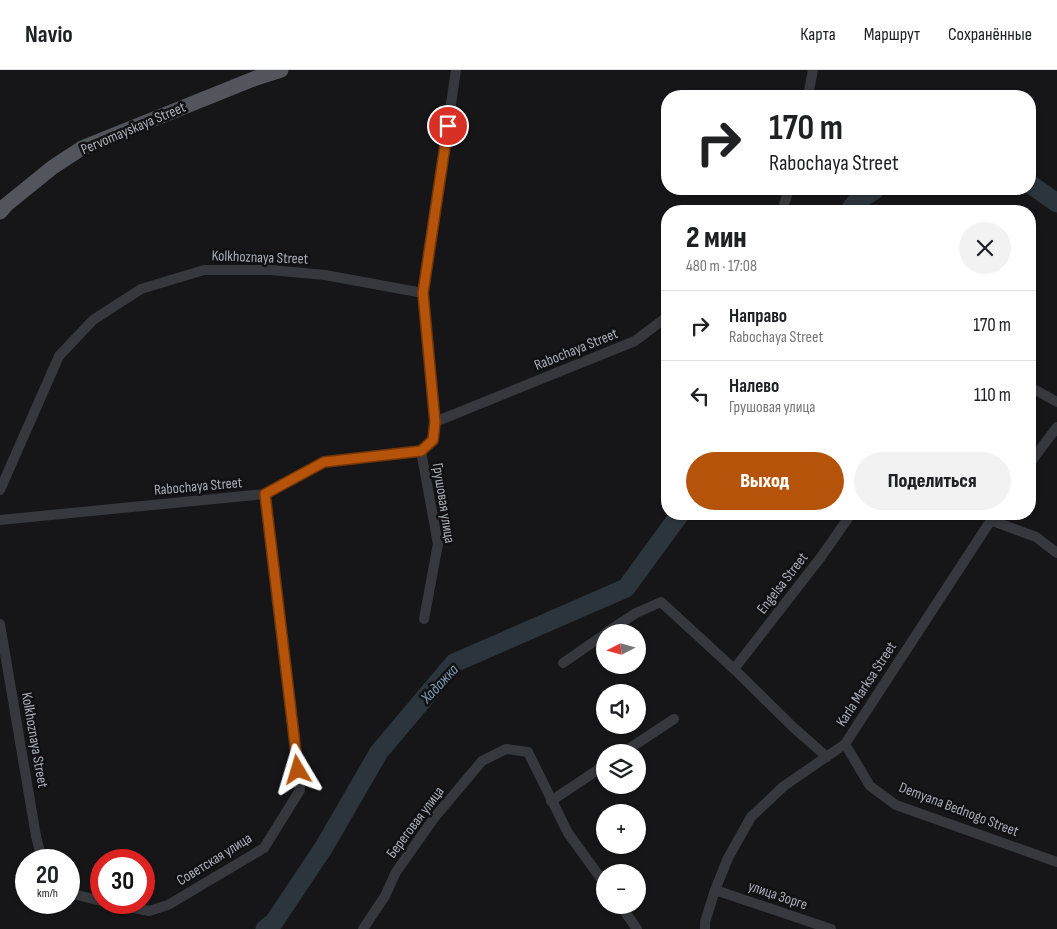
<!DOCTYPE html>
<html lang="ru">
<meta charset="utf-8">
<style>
body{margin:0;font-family:"Sofia Sans Condensed",sans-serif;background:#f2f2f2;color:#202124;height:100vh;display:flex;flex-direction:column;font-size:19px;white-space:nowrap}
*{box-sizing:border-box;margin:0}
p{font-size:16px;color:#757577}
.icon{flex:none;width:28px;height:28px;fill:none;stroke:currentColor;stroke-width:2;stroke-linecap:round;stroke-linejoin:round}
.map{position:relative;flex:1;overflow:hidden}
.drawer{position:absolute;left:661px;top:135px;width:375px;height:315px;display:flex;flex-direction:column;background:#fff;border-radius:20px;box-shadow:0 1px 4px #0004}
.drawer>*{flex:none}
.guide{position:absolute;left:661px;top:20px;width:375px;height:105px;border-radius:20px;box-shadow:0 1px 4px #0004;background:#fff;color:#202124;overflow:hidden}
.needle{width:32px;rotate:264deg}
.tools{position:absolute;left:596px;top:554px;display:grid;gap:10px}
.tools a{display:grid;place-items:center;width:50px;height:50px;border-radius:50%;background:#fff;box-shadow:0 1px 4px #0004;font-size:25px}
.speed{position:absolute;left:15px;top:779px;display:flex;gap:10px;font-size:25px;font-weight:700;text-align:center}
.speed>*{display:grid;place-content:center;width:65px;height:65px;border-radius:50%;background:#fff;box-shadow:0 1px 4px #0004;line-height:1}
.speed small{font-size:12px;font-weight:400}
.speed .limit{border:8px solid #d22;background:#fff;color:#111}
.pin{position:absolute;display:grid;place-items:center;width:42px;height:42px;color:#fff;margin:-21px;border:2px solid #fff;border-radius:50%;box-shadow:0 1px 5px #0007}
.me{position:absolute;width:55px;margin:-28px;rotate:353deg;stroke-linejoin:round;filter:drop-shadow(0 0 4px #0008)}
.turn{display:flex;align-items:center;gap:18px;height:105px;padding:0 25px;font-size:22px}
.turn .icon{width:65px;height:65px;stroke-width:2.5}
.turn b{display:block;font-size:35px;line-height:42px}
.round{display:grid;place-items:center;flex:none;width:52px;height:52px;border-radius:26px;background:#f2f2f2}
.summary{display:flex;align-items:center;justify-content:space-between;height:85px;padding:0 25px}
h1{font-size:30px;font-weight:800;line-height:38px}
.action{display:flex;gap:10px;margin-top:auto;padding:10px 25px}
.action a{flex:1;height:58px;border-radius:30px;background:#b45309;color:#fff;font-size:20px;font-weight:800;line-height:58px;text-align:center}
.action a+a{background:#f2f2f2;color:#202124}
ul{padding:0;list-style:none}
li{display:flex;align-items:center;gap:15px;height:70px;padding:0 25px;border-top:1px solid #e0e0e0}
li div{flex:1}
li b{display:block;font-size:19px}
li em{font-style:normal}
header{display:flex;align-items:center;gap:30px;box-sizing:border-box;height:70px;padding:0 25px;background:#fff;border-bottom:1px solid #e0e0e0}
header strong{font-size:24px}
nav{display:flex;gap:28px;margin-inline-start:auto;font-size:18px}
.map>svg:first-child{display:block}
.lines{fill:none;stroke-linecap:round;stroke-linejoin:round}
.river{stroke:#2c353c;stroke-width:19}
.street{stroke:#37383d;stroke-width:10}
.primary{stroke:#53555c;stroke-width:15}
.route-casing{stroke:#753606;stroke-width:12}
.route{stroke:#b45309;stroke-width:9}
.labels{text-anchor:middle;stroke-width:5;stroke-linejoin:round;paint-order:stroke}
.street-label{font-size:15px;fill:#a8adb8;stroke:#111113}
.water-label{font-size:16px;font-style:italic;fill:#7f9bb3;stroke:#111113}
</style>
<header>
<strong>Navio</strong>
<nav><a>Карта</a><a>Маршрут</a><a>Сохранённые</a></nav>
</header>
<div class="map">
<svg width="1057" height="859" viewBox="0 0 1057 859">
<rect width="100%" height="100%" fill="#161618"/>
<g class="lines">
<!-- river -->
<g class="river">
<path d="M1030,114L1057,133"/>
<path d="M849,141L856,132L876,119"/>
<path d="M265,859L274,852L324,777L379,682L454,593L626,518L680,444"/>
</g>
<!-- street -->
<g class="street">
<path d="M808,26L813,0"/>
<path d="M782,141L789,119"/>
<path d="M1030,317L1057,332"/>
<path d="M435,352L635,271L668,246"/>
<path d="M1030,393L1057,357"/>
<path d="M0,420L59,286L93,250L141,219L204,200H270L325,205L423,223"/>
<path d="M0,450L265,424L324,392L421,381"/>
<path d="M990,450L1036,467L1057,483"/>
<path d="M424,549L438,474L421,381L433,370L435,352L423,223L456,0"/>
<path d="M0,554L36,766L42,790"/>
<path d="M607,562L636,543L661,532L734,599L794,658L827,687"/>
<path d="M563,593L605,564"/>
<path d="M734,599L821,487L851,444"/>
<path d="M845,674L870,716L896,735L1057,792"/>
<path d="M624,682L674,649"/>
<path d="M551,731L605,695"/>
<path d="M715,820L831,859"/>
<path d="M69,823L101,831"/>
<path d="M106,832L149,841L168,835L264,778L300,720L265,424"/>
<path d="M620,835L637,859"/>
<path d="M363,859L385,826L396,802L434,748L482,691L506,679L528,682L568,763L605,814"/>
<path d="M705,859V852L715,820L728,788L751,747L784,716L845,674L995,444"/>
</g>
<!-- primary -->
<path class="primary" d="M0,142L6,135L53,97L82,78L256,8L281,0"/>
</g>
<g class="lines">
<defs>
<path id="route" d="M298,700L265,424L324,392L421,381L433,370L435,352L423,223L448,56"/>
</defs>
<!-- route casing -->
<use href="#route" class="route-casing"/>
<!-- route -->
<use href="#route" class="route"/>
</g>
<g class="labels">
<!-- street labels -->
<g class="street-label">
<text transform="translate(133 58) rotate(-23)" y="5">Pervomayskaya Street</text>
<text transform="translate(260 187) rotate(2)" y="5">Kolkhoznaya Street</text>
<text transform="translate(576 279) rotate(-22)" y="5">Rabochaya Street</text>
<text transform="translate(198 416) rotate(-5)" y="5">Rabochaya Street</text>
<text transform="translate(444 433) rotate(81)" y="5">Грушовая улица</text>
<text transform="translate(782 513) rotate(-52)" y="5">Engelsa Street</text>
<text transform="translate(866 614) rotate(-57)" y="5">Karla Marksa Street</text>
<text transform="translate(35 670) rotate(80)" y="5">Kolkhoznaya Street</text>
<text transform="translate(959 739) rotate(21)" y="5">Demyana Bednogo Street</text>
<text transform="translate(415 752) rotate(-53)" y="5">Береговая улица</text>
<text transform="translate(214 789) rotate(-32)" y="5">Советская улица</text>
<text transform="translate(778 825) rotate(19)" y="5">улица Зорге</text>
</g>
<!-- water labels -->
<g class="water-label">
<text transform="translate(439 613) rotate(-47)" y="6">Хадажка</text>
</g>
</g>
</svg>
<div class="tools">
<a><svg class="needle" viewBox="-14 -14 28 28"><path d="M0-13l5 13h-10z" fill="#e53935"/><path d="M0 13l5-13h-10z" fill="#757577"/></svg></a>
<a><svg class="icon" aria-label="sound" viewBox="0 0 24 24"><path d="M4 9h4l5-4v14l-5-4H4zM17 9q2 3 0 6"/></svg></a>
<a><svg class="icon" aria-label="layers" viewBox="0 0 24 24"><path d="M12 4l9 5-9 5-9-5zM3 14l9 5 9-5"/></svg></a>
<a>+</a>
<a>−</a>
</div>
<div class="speed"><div>20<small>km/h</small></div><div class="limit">30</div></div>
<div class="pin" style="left:448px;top:56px;background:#d93025"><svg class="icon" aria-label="arrive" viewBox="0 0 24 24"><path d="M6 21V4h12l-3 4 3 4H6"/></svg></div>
<svg class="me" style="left:298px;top:700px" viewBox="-20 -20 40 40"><path d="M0-17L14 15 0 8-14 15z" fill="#b45309" stroke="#fff" stroke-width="4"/></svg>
<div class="guide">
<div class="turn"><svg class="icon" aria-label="right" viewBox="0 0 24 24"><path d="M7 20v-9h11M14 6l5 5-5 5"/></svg><div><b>170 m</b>Rabochaya Street</div></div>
</div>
<section class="drawer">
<div class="summary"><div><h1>2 мин</h1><p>480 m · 17:08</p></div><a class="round"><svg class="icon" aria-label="close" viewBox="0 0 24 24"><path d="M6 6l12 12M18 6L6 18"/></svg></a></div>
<ul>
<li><svg class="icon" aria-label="right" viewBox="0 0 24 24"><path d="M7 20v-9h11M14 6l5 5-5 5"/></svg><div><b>Направо</b><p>Rabochaya Street</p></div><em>170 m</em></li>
<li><svg class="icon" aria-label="left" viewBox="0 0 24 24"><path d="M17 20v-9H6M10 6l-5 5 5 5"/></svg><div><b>Налево</b><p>Грушовая улица</p></div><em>110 m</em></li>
</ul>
<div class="action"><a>Выход</a><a>Поделиться</a></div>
</section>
</div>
